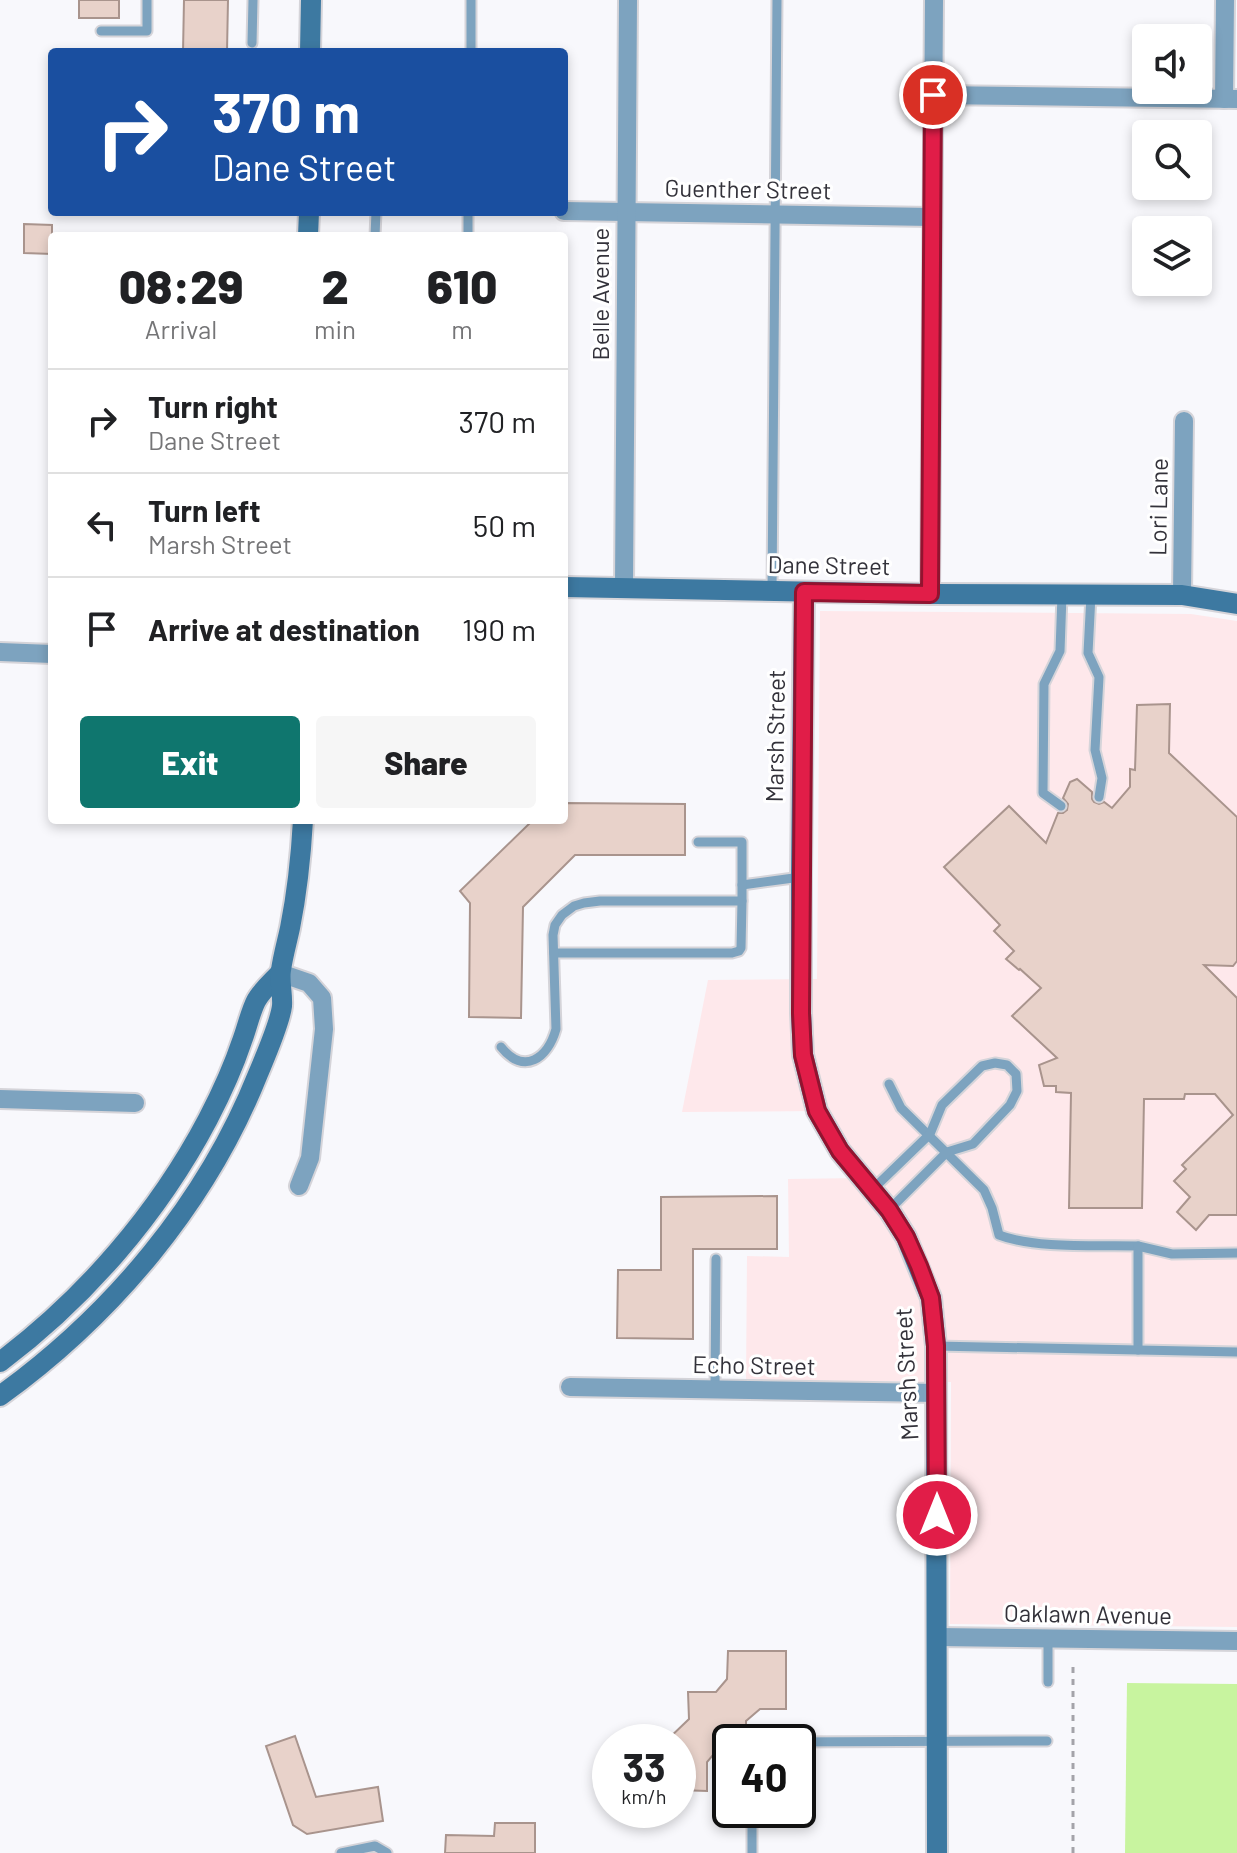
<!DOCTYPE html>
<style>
body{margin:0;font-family:Barlow,sans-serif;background:#f6f6f6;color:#202124;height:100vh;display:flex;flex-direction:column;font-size:30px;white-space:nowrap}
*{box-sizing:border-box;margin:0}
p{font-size:26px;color:#757577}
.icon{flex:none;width:44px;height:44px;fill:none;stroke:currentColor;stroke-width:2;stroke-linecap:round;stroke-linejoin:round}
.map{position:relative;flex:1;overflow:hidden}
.side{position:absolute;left:48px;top:232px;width:520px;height:592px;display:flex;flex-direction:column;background:#fff;border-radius:8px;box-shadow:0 4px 12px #0003}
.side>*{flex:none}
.banner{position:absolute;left:48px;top:48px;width:520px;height:168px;border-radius:8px;box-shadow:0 4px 12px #0003;background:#1a4fa0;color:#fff;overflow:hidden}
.controls{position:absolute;left:1132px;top:24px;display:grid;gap:16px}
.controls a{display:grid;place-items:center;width:80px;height:80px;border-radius:8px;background:#fff;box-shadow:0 4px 12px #0003;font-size:40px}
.speed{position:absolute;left:592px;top:1724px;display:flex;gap:16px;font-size:40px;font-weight:700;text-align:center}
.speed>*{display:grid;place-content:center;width:104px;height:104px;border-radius:50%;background:#fff;box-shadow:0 4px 12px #0003;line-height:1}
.speed small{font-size:20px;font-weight:400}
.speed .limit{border:4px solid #111;border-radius:12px;background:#fff;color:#111}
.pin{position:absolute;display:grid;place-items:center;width:68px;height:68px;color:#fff;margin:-34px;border:4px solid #fff;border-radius:50%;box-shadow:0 2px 8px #0007}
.me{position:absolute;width:88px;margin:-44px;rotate:0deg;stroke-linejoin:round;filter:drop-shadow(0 0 6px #0008)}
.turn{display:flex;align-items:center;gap:28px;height:168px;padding:0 32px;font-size:36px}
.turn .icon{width:104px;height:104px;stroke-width:2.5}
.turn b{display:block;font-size:56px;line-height:68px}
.eta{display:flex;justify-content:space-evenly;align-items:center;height:136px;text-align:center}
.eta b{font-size:48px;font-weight:800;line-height:56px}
.action{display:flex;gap:16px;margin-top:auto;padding:16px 32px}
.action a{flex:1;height:92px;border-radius:8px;background:#0f766e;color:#fff;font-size:32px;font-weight:800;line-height:92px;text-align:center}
.action a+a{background:#f6f6f6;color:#202124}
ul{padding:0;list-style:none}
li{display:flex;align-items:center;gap:24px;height:104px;padding:0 32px;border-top:2px solid #e0e0e0}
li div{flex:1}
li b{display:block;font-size:30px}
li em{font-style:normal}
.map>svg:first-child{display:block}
.medical{fill:#fee8eb}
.green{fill:#c8f49f}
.building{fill:#e8d2ca;stroke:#a9948d;stroke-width:2}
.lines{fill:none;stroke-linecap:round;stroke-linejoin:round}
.lane-casing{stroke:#d5d4d9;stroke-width:13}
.street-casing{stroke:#d5d4d9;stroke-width:22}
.secondary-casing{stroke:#d5d4d9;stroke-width:24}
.path{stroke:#a4a3a9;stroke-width:3;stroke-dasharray:6 6;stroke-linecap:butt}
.lane{stroke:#7da3bf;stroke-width:9}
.street{stroke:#7da3bf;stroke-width:18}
.secondary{stroke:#3d79a1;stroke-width:20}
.route-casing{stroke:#92132f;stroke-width:20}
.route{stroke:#e11d48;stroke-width:14}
.labels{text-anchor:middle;stroke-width:6;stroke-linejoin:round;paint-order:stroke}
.street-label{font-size:24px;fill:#33323a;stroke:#fff}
</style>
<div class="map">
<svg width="1237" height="1853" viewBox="0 0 1237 1853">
<rect width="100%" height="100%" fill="#f8f8fc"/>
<!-- medical -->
<path class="medical" d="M820,611L1191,614L1237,621V1627L950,1624L951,1382L746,1380L747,1256L789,1257L788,1179L860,1178L816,1111L682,1112L708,980L817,979Z"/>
<!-- green -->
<path class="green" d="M1127,1683L1237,1684V1853H1125Z"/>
<!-- building -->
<g class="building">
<rect x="79" y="0" width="40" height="18"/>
<path d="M184,0H228L227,52H183Z"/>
<path d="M24,224L52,225V254L24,253Z"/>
<path d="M1170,704L1169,753L1237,817V961L1233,966L1204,965L1237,998V1215H1209L1196,1230L1177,1212L1190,1197L1174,1181L1186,1169L1182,1165L1233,1115L1215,1094H1185L1184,1099H1144L1142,1208H1069L1071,1093L1056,1092V1086H1044L1039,1065L1057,1058L1012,1016L1041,988L1020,969L1019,970L1006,959L1014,951L994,931L1000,925L944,867L1009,806L1046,843L1058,813H1063L1067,810L1068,804L1063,798L1070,782L1077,779L1092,792V799L1094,802L1099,804L1104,802L1112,808L1130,787V769L1135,770L1137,705Z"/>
<path d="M564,803L685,804V855H575L523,907L521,1018L469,1017L470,903L460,891L533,820H564Z"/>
<path d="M777,1196V1249H693V1339L617,1338L618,1270H661V1197Z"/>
<path d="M728,1651H786V1709H760L746,1721V1742H730V1749H718L707,1762V1791L678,1790V1742H665L689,1719L688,1692H716L727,1679Z"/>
<path d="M295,1736L316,1797L378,1787L383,1821L307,1834L293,1825L266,1746Z"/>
<path d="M495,1823H535V1853H445L446,1835L494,1836Z"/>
</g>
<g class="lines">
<defs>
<g id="lane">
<path d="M101,31H147V0"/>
<path d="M252,43L253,0"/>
<path d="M471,52V0"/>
<path d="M375,236L376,212"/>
<path d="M468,236V212"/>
<path d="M772,591L777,0"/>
<path d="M1091,595L1088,653L1099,677L1095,750L1102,778L1099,797"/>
<path d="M1061,806L1043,793L1044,684L1060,651L1062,595"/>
<path d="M742,885L801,877"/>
<path d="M554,953H732L739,951L741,948L742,901"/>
<path d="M501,1047C524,1076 548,1058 556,1029L553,935L555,925L562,915L574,906L584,903L600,901H742V842H698"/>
<path d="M889,1084L901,1108L984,1190L992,1208L999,1235C1035,1249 1098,1245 1138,1246V1350"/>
<path d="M873,1189L930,1134L942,1105L982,1066L995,1063L1007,1065L1016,1074L1017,1091L1010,1105L973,1144L947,1152L889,1210"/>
<path d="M1138,1246L1172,1254L1237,1253"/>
<path d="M936,1346L1237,1352"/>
<path d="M715,1389L716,1259"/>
<path d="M1048,1682V1638"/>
<path d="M784,1742L1047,1741"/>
<path d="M752,1810V1853"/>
<path d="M341,1853L375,1846L387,1853"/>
</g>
<g id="street">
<path d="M933,95L1237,99"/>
<path d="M1224,99L1225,0"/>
<path d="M564,211L932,217"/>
<path d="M624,587L628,0"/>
<path d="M930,594L934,0"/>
<path d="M1182,595L1184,421"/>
<path d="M0,652L52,654"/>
<path d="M280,973L309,983L322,998L324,1029L310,1158L299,1186"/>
<path d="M0,1099L135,1103"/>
<path d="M570,1387L937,1393"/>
<path d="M937,1637L1237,1641"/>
</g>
<g id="secondary">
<path d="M310,52L311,0"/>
<path d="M308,236L309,212"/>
<path d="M564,587L930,594L1182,595L1237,604"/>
<path d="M804,592L801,877V1013L803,1055L817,1111L840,1151L889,1210L906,1237L931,1298L936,1346L937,1853"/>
<path d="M0,1362C85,1298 158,1214 208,1119C221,1094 233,1068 242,1041C247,1028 250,1013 256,1001C261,991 272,982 280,973"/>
<path d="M0,1396C112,1315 206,1204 258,1074C265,1057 280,1023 282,1006C283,994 279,981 281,970C283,956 287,942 290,928C297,893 301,856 303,820"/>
</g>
</defs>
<!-- lane casing -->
<use href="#lane" class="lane-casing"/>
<!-- street casing -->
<use href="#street" class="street-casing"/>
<!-- secondary casing -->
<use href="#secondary" class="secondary-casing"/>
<!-- path -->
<path class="path" d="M1073,1853V1664"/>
<!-- lane -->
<use href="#lane" class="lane"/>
<!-- street -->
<use href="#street" class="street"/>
<!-- secondary -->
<use href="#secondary" class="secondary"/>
</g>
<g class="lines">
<defs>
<path id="route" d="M933,95L930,594L804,592L801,1013L803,1055L817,1111L840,1151L889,1210L906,1237L919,1266L931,1298L936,1346L937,1515"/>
</defs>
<!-- route casing -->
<use href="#route" class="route-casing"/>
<!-- route -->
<use href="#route" class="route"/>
</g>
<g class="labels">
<!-- street labels -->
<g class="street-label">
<text transform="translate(748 190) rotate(1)" y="8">Guenther Street</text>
<text transform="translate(601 294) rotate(-90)" y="8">Belle Avenue</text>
<text transform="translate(1159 507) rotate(-89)" y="8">Lori Lane</text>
<text transform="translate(829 566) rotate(1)" y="8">Dane Street</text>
<text transform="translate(776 736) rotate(-89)" y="8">Marsh Street</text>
<text transform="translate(754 1366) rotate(1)" y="8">Echo Street</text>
<text transform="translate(907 1374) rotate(-93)" y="8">Marsh Street</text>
<text transform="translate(1088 1615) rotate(1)" y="8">Oaklawn Avenue</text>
</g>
</g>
</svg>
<div class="controls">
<a><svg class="icon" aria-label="sound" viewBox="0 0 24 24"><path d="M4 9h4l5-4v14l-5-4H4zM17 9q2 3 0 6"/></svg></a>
<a><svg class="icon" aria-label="search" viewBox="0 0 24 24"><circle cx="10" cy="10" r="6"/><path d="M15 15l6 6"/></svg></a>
<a><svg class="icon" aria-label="layers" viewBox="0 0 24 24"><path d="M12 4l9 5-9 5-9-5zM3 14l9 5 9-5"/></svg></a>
</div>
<div class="speed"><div>33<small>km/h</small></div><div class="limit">40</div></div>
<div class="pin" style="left:933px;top:95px;background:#d93025"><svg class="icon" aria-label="arrive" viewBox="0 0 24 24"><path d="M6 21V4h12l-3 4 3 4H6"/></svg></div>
<svg class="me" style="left:937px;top:1515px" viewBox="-20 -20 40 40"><circle r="17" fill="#e11d48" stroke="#fff" stroke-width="3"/><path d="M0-11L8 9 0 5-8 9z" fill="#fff"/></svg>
<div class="banner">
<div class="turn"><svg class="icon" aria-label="right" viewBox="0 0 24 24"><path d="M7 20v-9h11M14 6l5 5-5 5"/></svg><div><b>370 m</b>Dane Street</div></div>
</div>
<section class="side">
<div class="eta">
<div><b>08:29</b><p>Arrival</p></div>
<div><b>2</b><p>min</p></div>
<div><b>610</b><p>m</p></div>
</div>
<ul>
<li><svg class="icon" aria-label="right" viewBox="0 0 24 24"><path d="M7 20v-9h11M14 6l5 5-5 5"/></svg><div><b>Turn right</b><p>Dane Street</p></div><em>370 m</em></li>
<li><svg class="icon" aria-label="left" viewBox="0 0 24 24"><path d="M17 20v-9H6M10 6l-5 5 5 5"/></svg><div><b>Turn left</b><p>Marsh Street</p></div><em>50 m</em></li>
<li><svg class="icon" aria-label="arrive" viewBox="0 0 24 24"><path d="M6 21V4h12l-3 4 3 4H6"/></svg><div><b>Arrive at destination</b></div><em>190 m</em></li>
</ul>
<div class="action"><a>Exit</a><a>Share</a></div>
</section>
</div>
